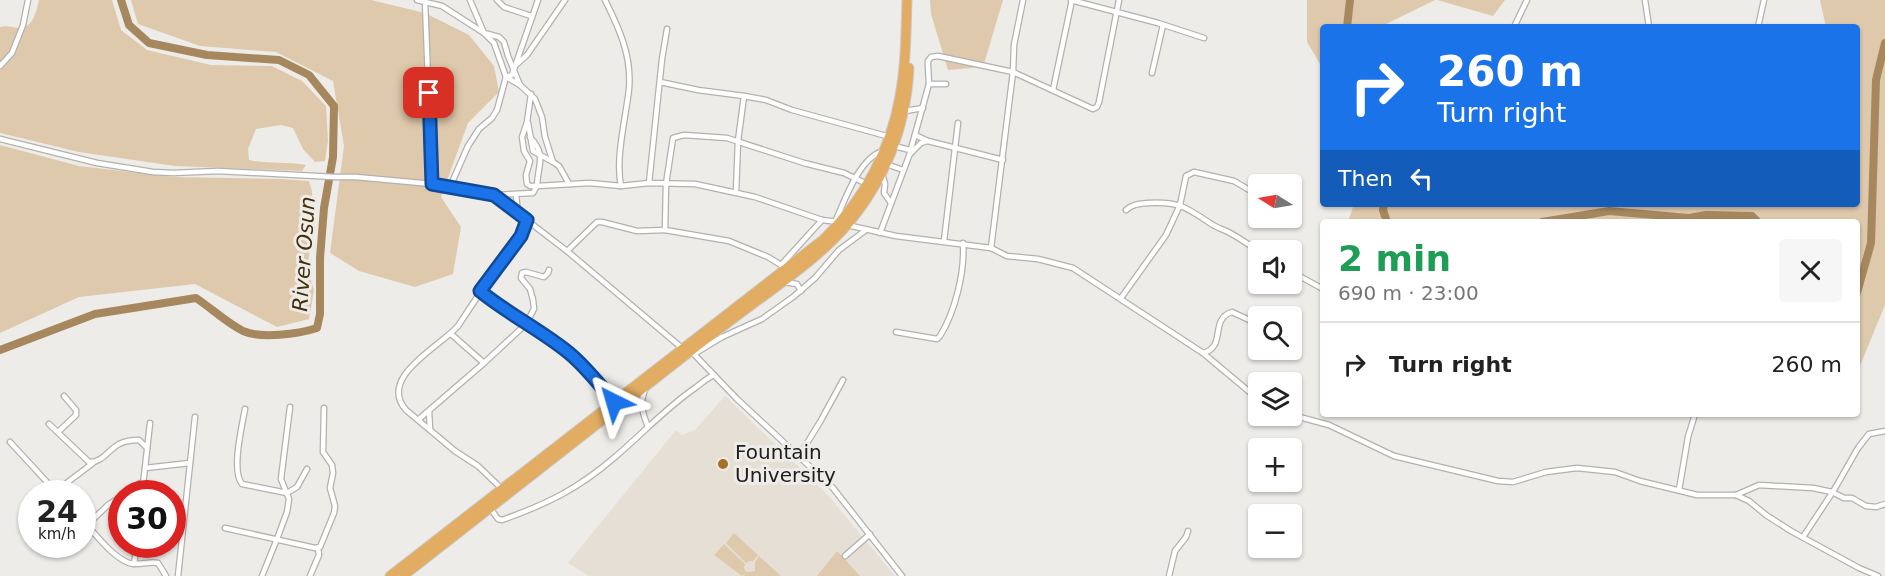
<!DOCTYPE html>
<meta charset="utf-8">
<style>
body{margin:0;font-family:"DejaVu Sans",sans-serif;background:#f6f6f6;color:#222;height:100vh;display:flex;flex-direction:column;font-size:22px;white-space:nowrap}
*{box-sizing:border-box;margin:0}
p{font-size:20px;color:#767676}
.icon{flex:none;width:33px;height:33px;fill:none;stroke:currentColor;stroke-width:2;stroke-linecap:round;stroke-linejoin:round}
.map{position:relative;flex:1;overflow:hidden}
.panel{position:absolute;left:1320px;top:219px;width:540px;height:198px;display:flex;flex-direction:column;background:#fff;border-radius:6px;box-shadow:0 2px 4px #0004}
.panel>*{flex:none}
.banner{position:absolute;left:1320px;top:24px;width:540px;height:183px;border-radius:6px;box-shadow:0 2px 4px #0004;background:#1a73e8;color:#fff;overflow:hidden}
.needle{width:39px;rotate:281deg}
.tools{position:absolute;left:1248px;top:174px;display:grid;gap:12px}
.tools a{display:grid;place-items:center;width:54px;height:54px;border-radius:6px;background:#fff;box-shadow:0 2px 4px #0004;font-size:30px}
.speed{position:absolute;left:18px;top:480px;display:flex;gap:12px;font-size:30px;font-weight:700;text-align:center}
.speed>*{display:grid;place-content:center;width:78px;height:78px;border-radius:50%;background:#fff;box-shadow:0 2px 4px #0004;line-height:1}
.speed small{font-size:15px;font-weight:400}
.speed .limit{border:9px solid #d22;background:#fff;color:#111}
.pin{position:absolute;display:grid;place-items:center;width:51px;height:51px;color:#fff;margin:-26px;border-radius:12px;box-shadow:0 3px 9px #0006}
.me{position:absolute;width:66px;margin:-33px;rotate:320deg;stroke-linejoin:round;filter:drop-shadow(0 0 4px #0008)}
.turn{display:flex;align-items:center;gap:21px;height:126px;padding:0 18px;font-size:27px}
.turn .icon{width:78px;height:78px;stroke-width:2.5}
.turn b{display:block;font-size:42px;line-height:51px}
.then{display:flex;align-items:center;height:57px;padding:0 18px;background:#0003;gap:12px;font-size:22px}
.round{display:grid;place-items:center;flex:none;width:63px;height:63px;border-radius:6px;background:#f6f6f6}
.head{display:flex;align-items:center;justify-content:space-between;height:102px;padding:0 18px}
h1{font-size:36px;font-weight:600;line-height:45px;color:#1e9e55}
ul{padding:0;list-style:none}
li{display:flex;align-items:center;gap:18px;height:84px;padding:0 18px;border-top:2px solid #e0e0e0}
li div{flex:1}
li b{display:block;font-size:22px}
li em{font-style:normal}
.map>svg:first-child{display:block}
.built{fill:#e6dfd6}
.green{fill:#dfc9ac}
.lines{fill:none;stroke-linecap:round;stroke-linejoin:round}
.river{stroke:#a7885e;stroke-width:8}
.street-casing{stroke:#b3b1ae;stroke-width:7}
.highway-casing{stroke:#c9c9c9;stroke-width:11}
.street{stroke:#fff;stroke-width:4.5}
.highway{stroke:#e2ad63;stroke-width:9}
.route-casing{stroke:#114b97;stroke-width:15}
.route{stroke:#1a73e8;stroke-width:10}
.poi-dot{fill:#a27126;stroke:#eeece9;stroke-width:2}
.labels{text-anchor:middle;stroke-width:6;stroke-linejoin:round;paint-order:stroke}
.poi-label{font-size:20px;fill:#1d1d1c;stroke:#eeece9;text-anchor:start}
.water-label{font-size:21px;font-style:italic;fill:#462f0b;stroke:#eeece9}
</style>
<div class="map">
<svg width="1885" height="576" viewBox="0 0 1885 576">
<rect width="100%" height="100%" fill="#eeece9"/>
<!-- built -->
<path class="built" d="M725,396L827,494L895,576H589L568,563L676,430L682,435L695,430Z"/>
<!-- green -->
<g class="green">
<path d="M39,0H112L121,30L147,50L211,65L272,66L302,81L326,106L328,141L325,161L315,162L303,149L293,128L281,125L256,129L248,149L249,160C268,164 287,161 306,165L302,171L175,166L79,152L0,133V27C7,25 13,28 20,28C34,27 36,11 39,0Z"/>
<path d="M131,0H371L425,13L469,35L494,66L499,92L468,123L441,197L461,227L453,274L415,287L359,271L330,253L344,146L333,81L276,52L200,46L138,24Z"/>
<path d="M930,0H1003L983,67L948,70L931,14Z"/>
<path d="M1307,0H1435L1380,27H1323V69L1307,42Z"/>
<path d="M1437,0H1505L1493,16Z"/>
<path d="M1820,0H1885V305L1857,373V222H1348L1354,204H1857V27H1826Z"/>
<path d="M0,145L79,166L173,177L283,179L309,181L312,191L313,230L307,269L314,290L309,319L277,327L195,284L79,297L0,333Z"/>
<path d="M734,533L758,555L753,561H749L746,563L726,543Z"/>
<path d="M724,544L745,564L744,568L746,572L755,571V562L759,556L781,576H744L745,574L742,576L714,555Z"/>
<path d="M837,551L860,576H817Z"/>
</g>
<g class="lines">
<!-- river -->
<g class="river">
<path d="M1347,27L1350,0"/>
<path d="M1384,204L1383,210L1387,222"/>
<path d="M1542,222L1609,211L1689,218L1706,215L1752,216L1758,222"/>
<path d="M1857,293L1871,243L1876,80L1885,43"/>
<path d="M0,350L95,314L196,298C211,308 227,323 243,331C261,339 298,334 317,328L320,314V258L324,208L333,157L334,106L309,75L279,60L207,55L149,43L129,25L121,0"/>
</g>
<defs>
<g id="street">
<path d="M417,0L442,6L484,33L494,43L506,77L497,110L492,118L479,129L468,146L450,187"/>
<path d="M470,0L484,33L499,37L504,42L508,56L520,85"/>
<path d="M497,0L504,7L531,16"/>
<path d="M605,0C619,28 632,56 629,89C626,117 615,158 621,186"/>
<path d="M1071,0L1158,23L1204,38"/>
<path d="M1645,0L1649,27"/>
<path d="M425,1L432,184"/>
<path d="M1514,27L1527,0"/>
<path d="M1758,27L1764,0"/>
<path d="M517,64L527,55L565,0"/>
<path d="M0,66L12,53L23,25L28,0"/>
<path d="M1152,73L1163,25"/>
<path d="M506,77L520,85L535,99L542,117L545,137L553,162L559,166L569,184"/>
<path d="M506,77L512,75L538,0"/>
<path d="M660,82L698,90L744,96"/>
<path d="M929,84L928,66V61L931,57L938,56L1013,72L1093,109L1097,107L1099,102L1119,0"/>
<path d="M1053,90L1072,0"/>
<path d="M905,111L923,108"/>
<path d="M528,123L533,151L553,162"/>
<path d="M915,135L928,141L1003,160"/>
<path d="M530,137C547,156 538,163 537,186H530L527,184L526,175L530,161L524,151L522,137L527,122L531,94"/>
<path d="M0,139L97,163L153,172L173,173L218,171L335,177H356L432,184L494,195L533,193L537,186L590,183L621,186L649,183L695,184L755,197L822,220L839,222"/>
<path d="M894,146L910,150"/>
<path d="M910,154L921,143L927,141"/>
<path d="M886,164L903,170"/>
<path d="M882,173L885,184L884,193L891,203"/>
<path d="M649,183L662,59L667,29"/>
<path d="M736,192L738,141L744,96L766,100L792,110L890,137"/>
<path d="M494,195L567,251L682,348"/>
<path d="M516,195L518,213"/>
<path d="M1126,210C1133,204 1139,204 1148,203C1180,201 1187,208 1213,225C1218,228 1225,230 1230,233C1240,238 1249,245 1258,251"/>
<path d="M835,222C845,200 858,160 882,151"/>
<path d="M847,225L896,236L991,248L1007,256L1038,259L1073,268L1203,353L1258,399"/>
<path d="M880,233L909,156L929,84H946"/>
<path d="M944,241L958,123"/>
<path d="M991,248L1013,72L1014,45L1023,0"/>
<path d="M567,251L597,222H602L637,231L665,230"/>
<path d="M781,265L822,220"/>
<path d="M786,268L768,257L729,241L665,230L666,184L673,138L684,135L727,138L804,163L844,173L867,184"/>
<path d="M1292,272L1323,289"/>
<path d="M783,282L797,284L801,291"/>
<path d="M480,291L500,306L570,354L594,378L614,402"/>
<path d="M1121,298L1166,235L1180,205L1186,176L1194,172L1234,181L1258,195"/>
<path d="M896,332L937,339L940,336C955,312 965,272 963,243"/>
<path d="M451,334L484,363"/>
<path d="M691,351L737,399L833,488L902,576"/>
<path d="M1203,353C1227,347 1209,319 1232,312L1258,324"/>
<path d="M694,354L722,337L762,319L793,297L815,278L839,250L866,230"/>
<path d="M645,390C639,404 643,414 648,427"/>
<path d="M245,409C242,426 231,471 242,484L287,493L297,487L307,469"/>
<path d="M429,411L430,429"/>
<path d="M1292,415L1329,425L1394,456L1498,481L1513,482L1546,472L1577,468L1615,472L1640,481L1697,495H1736L1749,501L1766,515L1791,531L1859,568L1878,576"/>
<path d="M419,419L484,363L526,324L534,309L533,300L530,289L521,278L522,273L526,272L544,277L548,273L549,270"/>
<path d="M49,424L89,462C102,463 108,450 119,444C125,441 133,440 139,440L147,448"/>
<path d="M58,432L76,415V410L64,396"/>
<path d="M10,442L58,494"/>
<path d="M799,456L820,422L843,380"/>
<path d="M145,468L150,423"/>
<path d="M143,484L145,468L190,463"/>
<path d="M502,489L478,466L455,451L406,410C377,377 441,346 458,326L497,267L521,236L527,220"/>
<path d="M1679,490L1688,437L1695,414"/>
<path d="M56,491L93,463"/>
<path d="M125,494L140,483L144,486V494"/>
<path d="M1736,495L1759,485L1813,488L1832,492L1844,498H1852L1866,506L1876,507L1885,504"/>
<path d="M490,508L498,519L502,520C547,504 578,489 615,457C642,434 666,408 695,388C702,383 707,378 714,375"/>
<path d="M82,520C96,534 111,556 129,563C138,566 149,561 158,563L166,576"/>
<path d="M87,525L108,505L122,496"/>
<path d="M225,528L315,548L320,547L334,513L335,506L330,488L333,473L332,465L323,452L324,408"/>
<path d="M1803,537L1834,490L1858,448L1869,434L1885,431"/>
<path d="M845,556L870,534"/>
<path d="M134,564L137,544"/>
<path d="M178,576L195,417"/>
<path d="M262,576L277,539L287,512L289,499L281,479L290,407"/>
<path d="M310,576L319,555L318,548"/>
<path d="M1169,576L1175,551L1186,537L1188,531"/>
</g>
<g id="highway">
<path d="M390,576L824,239C863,201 891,150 900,96C906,64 906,32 907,0"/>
<path d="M403,576C499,501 595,425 692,350C715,332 738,315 761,298C791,276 823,253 847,225C885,180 906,126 909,68"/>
</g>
</defs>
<!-- street casing -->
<use href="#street" class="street-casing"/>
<!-- highway casing -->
<use href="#highway" class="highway-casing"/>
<!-- street -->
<use href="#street" class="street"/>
<!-- highway -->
<use href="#highway" class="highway"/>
</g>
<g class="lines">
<defs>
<path id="route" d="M429,93L432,184L494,195L527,220L521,236L480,291C508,314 541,330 569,353C586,367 600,385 614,402"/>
</defs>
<!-- route casing -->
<use href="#route" class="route-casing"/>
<!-- route -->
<use href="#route" class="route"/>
</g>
<!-- markers -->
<circle class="poi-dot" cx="723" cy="464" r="6"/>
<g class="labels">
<!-- poi labels -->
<g class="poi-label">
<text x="735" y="459">Fountain<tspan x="735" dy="23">University</tspan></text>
</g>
<!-- water labels -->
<g class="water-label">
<text transform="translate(304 254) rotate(-86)" y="7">River Osun</text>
</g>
</g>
</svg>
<div class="tools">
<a><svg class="needle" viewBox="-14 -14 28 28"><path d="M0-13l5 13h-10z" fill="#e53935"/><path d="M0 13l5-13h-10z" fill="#767676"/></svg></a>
<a><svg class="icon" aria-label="sound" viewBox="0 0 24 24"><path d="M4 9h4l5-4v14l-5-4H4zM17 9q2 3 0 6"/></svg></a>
<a><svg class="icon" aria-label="search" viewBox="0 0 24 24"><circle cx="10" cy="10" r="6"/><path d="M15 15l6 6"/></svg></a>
<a><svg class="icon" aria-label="layers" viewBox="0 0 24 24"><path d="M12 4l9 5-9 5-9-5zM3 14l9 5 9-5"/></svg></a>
<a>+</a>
<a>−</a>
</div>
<div class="speed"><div>24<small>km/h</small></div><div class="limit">30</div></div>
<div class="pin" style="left:429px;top:93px;background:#d93025"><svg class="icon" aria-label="arrive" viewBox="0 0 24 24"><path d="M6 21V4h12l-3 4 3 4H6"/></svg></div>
<svg class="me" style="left:614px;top:402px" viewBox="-20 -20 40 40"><path d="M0-17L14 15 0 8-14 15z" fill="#1a73e8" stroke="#fff" stroke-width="4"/></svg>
<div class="banner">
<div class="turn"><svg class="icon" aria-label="right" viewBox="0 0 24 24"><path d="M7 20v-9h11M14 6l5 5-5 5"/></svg><div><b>260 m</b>Turn right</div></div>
<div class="then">Then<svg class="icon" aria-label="left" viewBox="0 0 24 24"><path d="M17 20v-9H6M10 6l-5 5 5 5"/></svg></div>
</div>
<section class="panel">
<div class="head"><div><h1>2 min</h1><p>690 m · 23:00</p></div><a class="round"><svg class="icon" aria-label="close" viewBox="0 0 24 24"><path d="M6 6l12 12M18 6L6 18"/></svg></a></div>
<ul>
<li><svg class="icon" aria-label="right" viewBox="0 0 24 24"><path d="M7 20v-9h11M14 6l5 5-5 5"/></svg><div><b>Turn right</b></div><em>260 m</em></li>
</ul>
</section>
</div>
